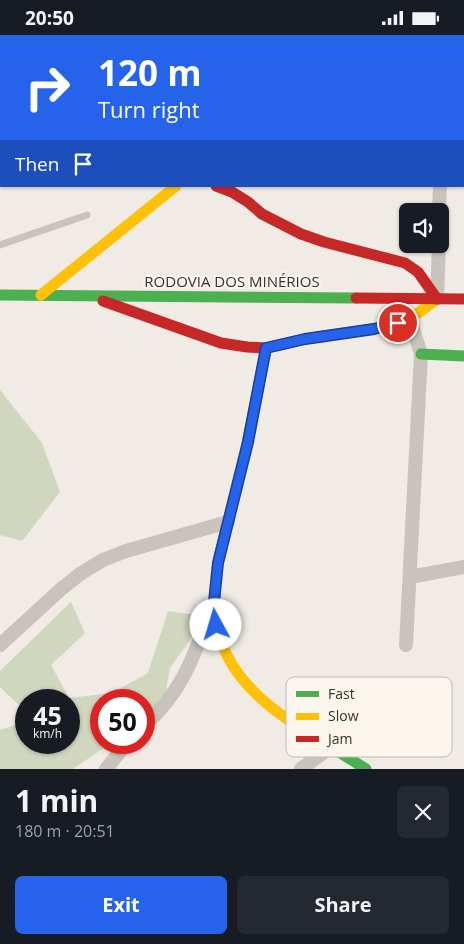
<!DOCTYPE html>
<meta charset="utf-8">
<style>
body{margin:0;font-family:"Open Sans",sans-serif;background:#242831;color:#f1f3f6;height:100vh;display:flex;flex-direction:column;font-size:19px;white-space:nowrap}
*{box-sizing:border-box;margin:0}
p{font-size:16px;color:#9ea1a6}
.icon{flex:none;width:28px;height:28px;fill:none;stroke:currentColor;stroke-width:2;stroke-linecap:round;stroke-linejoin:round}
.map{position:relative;height:734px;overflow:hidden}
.side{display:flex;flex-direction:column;background:#171b24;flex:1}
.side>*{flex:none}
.banner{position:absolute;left:0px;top:0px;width:465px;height:152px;box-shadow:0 1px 4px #0004;background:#2563eb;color:#fff;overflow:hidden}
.fabs{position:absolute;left:399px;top:168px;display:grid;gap:10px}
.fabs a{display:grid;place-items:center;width:50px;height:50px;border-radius:8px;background:#171b24;box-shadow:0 1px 4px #0004;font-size:25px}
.speed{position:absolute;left:15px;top:654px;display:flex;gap:10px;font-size:25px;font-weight:700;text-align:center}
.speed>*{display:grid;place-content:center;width:65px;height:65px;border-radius:50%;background:#171b24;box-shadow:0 1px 4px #0004;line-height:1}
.speed small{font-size:12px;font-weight:400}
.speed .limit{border:8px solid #d22;background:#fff;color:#111}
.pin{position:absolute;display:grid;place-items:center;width:42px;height:42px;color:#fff;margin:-21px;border:2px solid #fff;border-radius:50%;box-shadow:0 1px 5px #0007}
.me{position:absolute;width:55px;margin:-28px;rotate:354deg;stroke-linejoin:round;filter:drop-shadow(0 0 4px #0008)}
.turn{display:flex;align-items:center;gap:18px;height:105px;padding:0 15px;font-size:22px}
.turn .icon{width:65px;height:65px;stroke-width:2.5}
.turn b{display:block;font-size:35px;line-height:42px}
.then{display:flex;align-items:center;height:48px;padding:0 15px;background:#0003;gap:10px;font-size:19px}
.round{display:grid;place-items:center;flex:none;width:52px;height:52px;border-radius:8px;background:#242831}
.summary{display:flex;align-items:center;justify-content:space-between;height:85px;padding:0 15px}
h1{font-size:30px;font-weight:700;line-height:38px}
.action{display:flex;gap:10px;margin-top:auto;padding:10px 15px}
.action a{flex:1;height:58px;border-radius:8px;background:#2563eb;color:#fff;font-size:20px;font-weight:700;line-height:58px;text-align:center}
.action a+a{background:#242831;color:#f1f3f6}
.status{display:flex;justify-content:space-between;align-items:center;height:35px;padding:0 25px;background:#171b24;direction:ltr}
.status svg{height:14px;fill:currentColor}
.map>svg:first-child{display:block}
.green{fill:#d1d6bf}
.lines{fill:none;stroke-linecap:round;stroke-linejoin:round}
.lane{stroke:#c9c3be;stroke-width:7}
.street{stroke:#c9c3be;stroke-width:14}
.fast{stroke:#4caf50;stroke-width:11}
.slow{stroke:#ffc107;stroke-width:11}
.jam{stroke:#c62828;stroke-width:11}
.route-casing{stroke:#184099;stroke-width:12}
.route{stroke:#2563eb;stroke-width:9}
.labels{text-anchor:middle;stroke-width:4;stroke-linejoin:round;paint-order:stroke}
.street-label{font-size:15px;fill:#3b302b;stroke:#fbf5ee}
.key{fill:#fbf5ee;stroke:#c1bab4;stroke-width:1}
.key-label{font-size:14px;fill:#3b302b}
</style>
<div class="status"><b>20:50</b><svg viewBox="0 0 49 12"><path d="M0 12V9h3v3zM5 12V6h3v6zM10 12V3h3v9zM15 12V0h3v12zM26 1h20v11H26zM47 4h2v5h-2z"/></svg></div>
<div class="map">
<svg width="464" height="734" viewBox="0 0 464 734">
<rect width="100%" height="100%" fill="#f0ebe5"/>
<!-- green -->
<g class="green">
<path d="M0,355L42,408L60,457L22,506L0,500Z"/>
<path d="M71,567L85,598L51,630L69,663L112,658L148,638L168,576L197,580L190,605L170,633L165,661L144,685V665H101V708H111L73,734H0V695L26,686V708H69V665H26V677L0,652V636Z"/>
</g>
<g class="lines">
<!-- lane -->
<g class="lane">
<path d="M0,6H1"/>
<path d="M0,210L87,180"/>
</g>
<!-- street -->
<g class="street">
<path d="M430,0L431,1"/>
<path d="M0,145H1"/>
<path d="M439,176L440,151"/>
<path d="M437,263L439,209"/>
<path d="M410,542L464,532"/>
<path d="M0,610L60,555L80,539L103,525L126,516L228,487"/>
<path d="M406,610L421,319L410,284"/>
<path d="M144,691C184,655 194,620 213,570"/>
<path d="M106,734L127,708"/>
<path d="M301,734L331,712"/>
</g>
<!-- fast -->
<g class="fast">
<path d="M464,15V16"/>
<path d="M0,260L356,263"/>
<path d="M421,319L464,321"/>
<path d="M219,522L245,419L266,313"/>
<path d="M299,692L366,734"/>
</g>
<!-- slow -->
<g class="slow">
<path d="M206,0V1"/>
<path d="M41,260L176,151"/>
<path d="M373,294L385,292L410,284L437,264"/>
<path d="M219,522C203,603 231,649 299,692"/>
</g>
<!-- jam -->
<g class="jam">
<path d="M216,151L232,157L248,167L262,179L301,199L324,207L405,228L418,237L437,264"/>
<path d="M356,263L464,264"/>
<path d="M103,266L221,308L247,312L266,313L305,304L373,294"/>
</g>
</g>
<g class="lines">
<defs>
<path id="route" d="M216,590L214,567L218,528L248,407L266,313L305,304L374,294L398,288"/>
</defs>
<!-- route casing -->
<use href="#route" class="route-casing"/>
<!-- route -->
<use href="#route" class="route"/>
</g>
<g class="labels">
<!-- street labels -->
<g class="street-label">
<text x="232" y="252">RODOVIA DOS MINÉRIOS</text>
</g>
</g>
<!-- legend -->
<rect x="286" y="642" width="166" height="80" rx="8" class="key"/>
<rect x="296" y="656" width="23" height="6" fill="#4caf50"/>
<rect x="296" y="678" width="23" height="7" fill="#ffc107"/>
<rect x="296" y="701" width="23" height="6" fill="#c62828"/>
<g class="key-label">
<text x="328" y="664">Fast</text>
<text x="328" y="686">Slow</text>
<text x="328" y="709">Jam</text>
</g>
</svg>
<div class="fabs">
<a><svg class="icon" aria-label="sound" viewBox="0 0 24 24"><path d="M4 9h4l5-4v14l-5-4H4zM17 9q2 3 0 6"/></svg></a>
</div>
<div class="speed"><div>45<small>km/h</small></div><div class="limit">50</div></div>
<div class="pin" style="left:398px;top:288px;background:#d93025"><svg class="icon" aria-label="arrive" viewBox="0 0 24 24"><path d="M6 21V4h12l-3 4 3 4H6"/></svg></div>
<svg class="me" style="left:216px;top:590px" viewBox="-20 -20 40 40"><circle r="19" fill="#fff"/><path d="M0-13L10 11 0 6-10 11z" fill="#2563eb"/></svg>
<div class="banner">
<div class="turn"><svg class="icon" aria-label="right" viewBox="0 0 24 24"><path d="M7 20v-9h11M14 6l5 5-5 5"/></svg><div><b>120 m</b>Turn right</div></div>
<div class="then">Then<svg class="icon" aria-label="arrive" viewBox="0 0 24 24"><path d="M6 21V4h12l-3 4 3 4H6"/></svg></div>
</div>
</div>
<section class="side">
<div class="summary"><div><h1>1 min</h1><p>180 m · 20:51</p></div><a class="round"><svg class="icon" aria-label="close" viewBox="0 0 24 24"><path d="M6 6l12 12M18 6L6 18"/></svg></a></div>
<div class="action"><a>Exit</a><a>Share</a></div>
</section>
